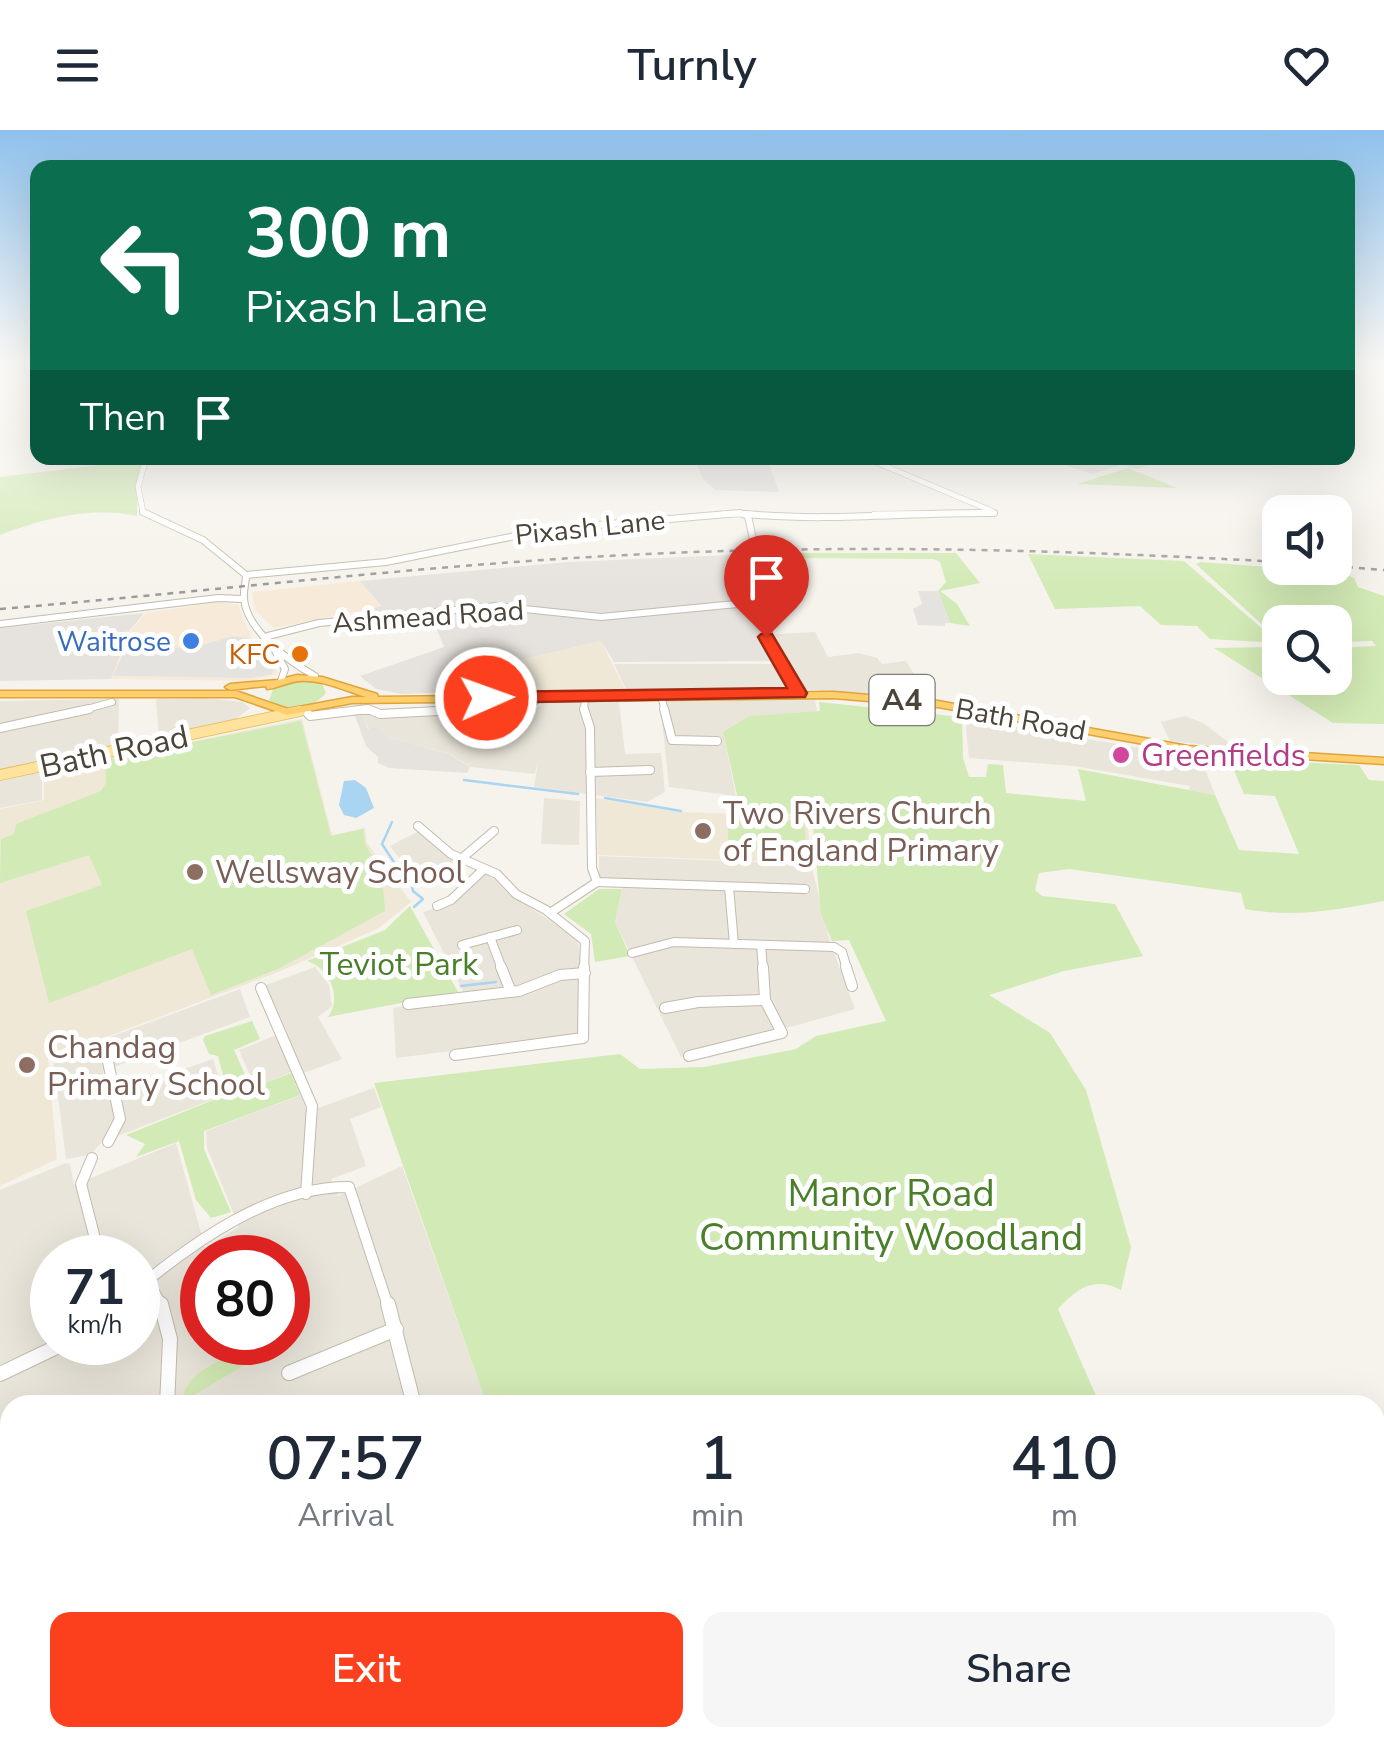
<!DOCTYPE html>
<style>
body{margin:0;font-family:"Nunito Sans",sans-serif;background:#f6f6f7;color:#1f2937;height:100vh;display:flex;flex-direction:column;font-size:38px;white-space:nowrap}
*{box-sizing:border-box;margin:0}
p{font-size:32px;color:#747a83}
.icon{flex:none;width:55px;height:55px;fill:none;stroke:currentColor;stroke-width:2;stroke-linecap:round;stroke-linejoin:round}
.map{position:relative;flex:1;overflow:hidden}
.sheet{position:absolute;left:0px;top:1265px;width:1385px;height:352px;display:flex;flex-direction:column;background:#fff;border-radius:30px 30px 0 0;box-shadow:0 10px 40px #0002}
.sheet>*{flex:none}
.top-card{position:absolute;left:30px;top:30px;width:1325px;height:305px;border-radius:20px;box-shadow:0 10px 40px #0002;background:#0b6e4f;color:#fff;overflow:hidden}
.fabs{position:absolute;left:1262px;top:365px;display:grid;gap:20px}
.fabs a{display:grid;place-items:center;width:90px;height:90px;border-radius:20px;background:#fff;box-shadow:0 10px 40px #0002;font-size:50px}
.speed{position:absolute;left:30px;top:1105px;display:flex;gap:20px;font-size:50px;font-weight:700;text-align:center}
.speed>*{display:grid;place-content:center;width:130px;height:130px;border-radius:50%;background:#fff;box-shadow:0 10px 40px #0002;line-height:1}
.speed small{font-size:25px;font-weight:400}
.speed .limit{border:15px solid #d22;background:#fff;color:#111}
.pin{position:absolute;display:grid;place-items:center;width:85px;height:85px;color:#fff;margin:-102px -42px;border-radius:50% 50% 50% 0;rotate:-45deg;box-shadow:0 0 10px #0007}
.pin .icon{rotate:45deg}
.me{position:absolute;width:110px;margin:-55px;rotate:88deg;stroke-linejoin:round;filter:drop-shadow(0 0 8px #0008)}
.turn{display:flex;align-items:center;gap:35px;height:210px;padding:0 50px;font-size:45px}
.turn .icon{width:130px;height:130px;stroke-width:2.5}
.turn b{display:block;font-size:70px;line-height:85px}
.then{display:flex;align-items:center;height:95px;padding:0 50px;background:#0003;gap:20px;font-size:38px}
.eta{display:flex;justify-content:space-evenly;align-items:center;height:170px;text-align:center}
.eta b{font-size:60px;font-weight:600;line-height:70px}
.primary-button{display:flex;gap:20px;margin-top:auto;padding:20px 50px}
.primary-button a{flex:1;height:115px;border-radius:20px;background:#fc3f1d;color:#fff;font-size:40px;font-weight:600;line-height:115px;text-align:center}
.primary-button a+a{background:#f6f6f7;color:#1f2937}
header{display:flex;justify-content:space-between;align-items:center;height:130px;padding:0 50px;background:#fff;font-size:45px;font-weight:600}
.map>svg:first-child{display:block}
.residential{fill:#eae5da;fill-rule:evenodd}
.commercial{fill:#f7ead8}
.industrial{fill:#e6e2dd}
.education{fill:#efe8d6}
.green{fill:#d2eab5}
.parking{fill:#e5e3e0}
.water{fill:#a9d4f2}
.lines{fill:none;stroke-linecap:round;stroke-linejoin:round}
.stream{stroke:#a9d4f2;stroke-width:2.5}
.minor-far4-casing{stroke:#c2bbae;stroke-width:6}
.minor-far3-casing{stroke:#c2bbae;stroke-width:8}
.minor-far2-casing{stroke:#c2bbae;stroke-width:10}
.minor-far1-casing{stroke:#c2bbae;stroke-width:12}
.minor-casing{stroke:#c2bbae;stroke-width:16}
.major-casing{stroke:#e6c16a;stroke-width:12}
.highway-casing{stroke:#e0a43c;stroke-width:3}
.minor-far4{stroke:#fff;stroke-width:5}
.minor-far3{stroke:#fff;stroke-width:6}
.minor-far2{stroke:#fff;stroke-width:8}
.minor-far1{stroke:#fff;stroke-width:10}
.minor{stroke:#fff;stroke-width:14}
.major{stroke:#ffe39c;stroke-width:10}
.highway{fill:#ffcf6e;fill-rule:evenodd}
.rail{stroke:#9a9a9a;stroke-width:2.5;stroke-dasharray:6 6;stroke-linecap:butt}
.minor-bridge-casing{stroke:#c2bbae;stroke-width:8;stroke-linecap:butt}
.minor-bridge{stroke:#fff;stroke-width:6}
.route{fill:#fc3f1d;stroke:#a42913;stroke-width:2.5}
.shop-dot{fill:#3f7fe0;stroke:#fff;stroke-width:4}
.food-dot{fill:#e8710a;stroke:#fff;stroke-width:4}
.hotel-dot{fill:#d1479c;stroke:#fff;stroke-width:4}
.education-dot{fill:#8d6e63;stroke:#fff;stroke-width:4}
.labels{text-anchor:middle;stroke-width:10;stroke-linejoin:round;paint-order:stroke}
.far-street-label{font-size:28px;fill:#4b4439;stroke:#fff}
.far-shop-label{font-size:28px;fill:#366cbe;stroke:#fff;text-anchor:end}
.far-food-label{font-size:28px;fill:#c56008;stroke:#fff;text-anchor:end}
.shield{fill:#fff;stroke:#817c74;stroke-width:2.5}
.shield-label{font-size:30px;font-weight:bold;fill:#4b4439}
.street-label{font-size:32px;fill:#4b4439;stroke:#fff}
.hotel-label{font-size:32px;fill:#b23c85;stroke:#fff;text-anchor:start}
.education-label{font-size:32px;fill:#785e54;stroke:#fff;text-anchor:start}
.park-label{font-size:32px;fill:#4a7f2a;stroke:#fff}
.near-park-label{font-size:38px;fill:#4a7f2a;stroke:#fff}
</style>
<header><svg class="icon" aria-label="menu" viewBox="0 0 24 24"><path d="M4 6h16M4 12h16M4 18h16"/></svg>Turnly<svg class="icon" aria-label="heart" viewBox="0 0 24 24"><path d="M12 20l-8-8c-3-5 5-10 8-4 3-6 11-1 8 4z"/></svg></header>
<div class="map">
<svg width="1384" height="1616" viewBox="0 0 1384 1616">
<rect width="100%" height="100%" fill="#f6f3ec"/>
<!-- residential -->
<g class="residential">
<path d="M815,502L828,527L859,523L877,528L882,534L906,531L930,569L802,559L627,562L614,534H786L775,504Z"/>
<path d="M206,568L242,572L250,578L233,591L159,608L156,569Z"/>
<path d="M733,568L815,570L817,581L723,602L736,666L669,657L660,572Z"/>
<path d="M119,569L118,617L0,642V571Z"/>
<path d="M545,570L619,571L625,624L661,623L665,662L647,672L534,657L539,627L535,644L471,637L450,624L390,608L377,596L369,599L361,583L369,581L371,586L482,583L539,577Z"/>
<path d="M1185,586L1203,593L1236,618L1170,611L1161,592Z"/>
<path d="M969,589L1201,628L1215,665L1189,660L1190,656L1074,636L969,628L966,598Z"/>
<path d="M42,642V670L0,678V651Z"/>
<path d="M544,668L580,671L579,715L541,714Z"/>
<path d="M419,701L455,731L465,737L428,750L416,748L390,716Z"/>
<path d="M599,726L811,734L830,812L855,879L681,927L615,792L624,751L599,747Z"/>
<path d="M488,743L510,765L577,808L581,831L579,905L396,928L393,878L467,869L423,782L455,772L470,754Z"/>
<path d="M315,837L329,855L332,876L318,887L342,929L301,944L298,939L255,957L239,920L286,901L266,855Z"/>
<path d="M240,859L250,887L103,941L109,965L213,929L224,965L102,1012L90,1025L66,1029L53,928Z"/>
<path d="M374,958L381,977L350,989L366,1036L331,1049L338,1066L402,1036L487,1275H10V1608H597L599,1616H0V1060L66,1033L70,1034L74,1055L176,1013L205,1117L239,1097L207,1018L206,1001L301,965L307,982ZM52,1128H138V1212H52ZM202,1128H288V1212H202Z"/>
</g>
<!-- commercial -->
<g class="commercial">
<path d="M360,451L381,477L274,498L255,480L252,462Z"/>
<path d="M219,472L238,475L252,508L276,534L277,544L252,551L111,549L131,500L146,483Z"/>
</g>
<!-- industrial -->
<g class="industrial">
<path d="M1061,328H1168L1137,339L1122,335L1093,344L1052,331Z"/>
<path d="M751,424L762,460L760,505L773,531L614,532L601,511L521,530L500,560L402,564L376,559L360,546L444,517L428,479L361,486L362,482L381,476L360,451L568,432Z"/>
<path d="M144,483L130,500L111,549L0,551V498Z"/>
<path d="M361,582L368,599L377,596L390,608L449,624L470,637L467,643L389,638L378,633V627L366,616L354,583Z"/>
</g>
<!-- education -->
<g class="education">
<path d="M601,511L626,562L499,563L521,530Z"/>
<path d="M302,589L332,705L365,698L367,713L411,772L379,798L276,843L48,929L57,1029L0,1056V679L44,670V642Z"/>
<path d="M596,668L678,682L807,686L811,733L598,725Z"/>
</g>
<!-- green -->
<g class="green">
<path d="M143,330L137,349V386C92,376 41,389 0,405V347Z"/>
<path d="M1128,338L1177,358L1077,354Z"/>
<path d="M788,423H956L980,453L940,461L957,474L970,496L950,493L938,461L946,452L940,432L934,429L789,428Z"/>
<path d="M1028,424L1184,431L1279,513L1210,509L1197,496L1161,495L1140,476L1055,479Z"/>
<path d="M1200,432L1340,442L1354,448L1358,457L1384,466V594L1333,593L1214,518L1280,517V548H1335V518L1376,516L1372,511L1335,512V492H1280V511L1196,434Z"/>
<path d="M294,549L321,551L326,563C312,579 286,585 269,570L274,557Z"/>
<path d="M819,572L962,587L963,628L969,647H986L988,634L1003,635L1006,663L1086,671L1078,639L1215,665L1239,720L1299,724L1275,666L1244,664L1229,629L1359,635L1369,650L1384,651V771C1337,780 1293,788 1245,779L1241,763L1069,739L1039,743L1035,760L1042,766L1115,774L1143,826L1064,841L989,865L1050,903L1086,960L1131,1117L1121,1160C1094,1146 1077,1158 1058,1179L1100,1275H487L374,953L620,924L640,939L704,937L796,919L816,906L886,891L849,810L832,811L821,784L812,685L741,683L723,602L750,586L820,581Z"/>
<path d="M301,591L331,706L363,699L365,714L382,743L385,781L278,839L211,865L192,819L49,873L26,781L102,755L89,725L0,753L1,709L14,704L16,694L101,661L106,653L105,629Z"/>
<path d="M728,691H804L808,731H762L761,720L728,719Z"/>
<path d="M599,759H622L615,792L630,826L595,832L591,804L564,784Z"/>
<path d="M410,776L458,862L328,887C342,868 331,839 307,831L385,800Z"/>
<path d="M252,891L260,909L234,920L251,958L291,943L300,965L204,1001V1019L231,1082L211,1088L196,1070L179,1011L136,1027L145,1014L126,1005L228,964L218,926L209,924L203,910L205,906Z"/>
<path d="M265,1213H284L281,1220L261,1225L189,1268H183C187,1236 239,1224 265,1213Z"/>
<path d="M1375,1563L1384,1564V1616H599L597,1608H1375Z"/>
</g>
<!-- parking -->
<g class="parking">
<path d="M693,328H767L779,362L715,360L704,350Z"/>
<path d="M918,461H938L950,493H945V496L918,495L913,479L922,474Z"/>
<path d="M233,506L249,508L268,536H274L272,544L251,548L113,546L128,513L169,511V517L189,519Z"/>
</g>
<!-- water -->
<path class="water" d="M355,650L366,658L374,678L356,688L344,685L339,675L344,651Z"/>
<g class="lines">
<!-- stream -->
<g class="stream">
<path d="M464,650L578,664"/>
<path d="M605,668L681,681"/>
<path d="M392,692L382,714L401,743L410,745L413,761L423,769L414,777"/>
<path d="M461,856L496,852"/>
</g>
<defs>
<g id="minor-far4">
<path d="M146,328L138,357L143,382L148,384"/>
<path d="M866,328L992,381"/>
<path d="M723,384H744"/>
<path d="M746,384H751"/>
<path d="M874,384L994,383"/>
</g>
<g id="minor-far3">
<path d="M143,382L203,410L246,445C246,453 243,461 244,469C247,501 290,532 315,546"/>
<path d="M746,384C829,392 911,382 994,383"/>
<path d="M757,426L768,462L769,515L799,563"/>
<path d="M246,445L386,432L550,399L740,383L748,386L754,414"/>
<path d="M0,494L218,468L242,469"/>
<path d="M268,506L319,493L497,476L601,487L768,471"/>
<path d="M271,513L285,539L281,551"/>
<path d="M661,566L665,581"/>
<path d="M80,581L112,572"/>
<path d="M348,581H374"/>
<path d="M429,581L531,576L539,566"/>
<path d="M584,581L585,566"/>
</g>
<g id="minor-far2">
<path d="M584,579L590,598L592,738L597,752L805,759"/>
<path d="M664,579L672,610L717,611"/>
<path d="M305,580L310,586L368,579L380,584L476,579"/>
<path d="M0,598L89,579"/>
<path d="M487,611L490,580"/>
<path d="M590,642L650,640"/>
<path d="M418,696L451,724L497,744L516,764L546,780L585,811L584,839"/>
<path d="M461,729L494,701"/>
<path d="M729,757L734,814"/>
<path d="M437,776L451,770L484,739"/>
<path d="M550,783L597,752"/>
<path d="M490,807L502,839"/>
<path d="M462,815L517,800"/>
<path d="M761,815L763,839"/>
<path d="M632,823L674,812L834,817L842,822L847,839"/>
</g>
<g id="minor-far1">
<path d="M501,837L511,862"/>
<path d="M846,837L852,856"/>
<path d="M261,858L312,976L306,1064"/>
<path d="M408,874L519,861L560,845L585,843"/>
<path d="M665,878L698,872L765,870"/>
<path d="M455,925L583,908L584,837"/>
<path d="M689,926L782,903L765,870L763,837"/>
<path d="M107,927L120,989L108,1012"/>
<path d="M92,1028L81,1054L100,1128"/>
<path d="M147,1150L162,1176"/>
<path d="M138,1158C195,1111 272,1056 349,1057L388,1176"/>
</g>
<g id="minor">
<path d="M161,1174L170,1209L167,1275"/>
<path d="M388,1174L414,1275"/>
<path d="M289,1243L396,1199"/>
<path d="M0,1244L67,1212"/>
<path d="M0,1510H10"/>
<path d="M347,1616L349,1608"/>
<path d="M519,1616L520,1608"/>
</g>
<path id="major" d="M0,645L300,581"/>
<path id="highway" d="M297,545L322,547L377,564L378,567L834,562L938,571L1188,616L1384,628V634L1188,622L938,577L834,568L352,573L287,585L235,567H0V561H236L288,579L352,567H366C345,561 322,549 299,551C288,552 278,558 267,559L266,556L230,560L225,557L230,554L278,550Z"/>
</defs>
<!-- minor-far4 casing -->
<use href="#minor-far4" class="minor-far4-casing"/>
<!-- minor-far3 casing -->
<use href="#minor-far3" class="minor-far3-casing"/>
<!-- minor-far2 casing -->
<use href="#minor-far2" class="minor-far2-casing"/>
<!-- minor-far1 casing -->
<use href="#minor-far1" class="minor-far1-casing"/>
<!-- minor casing -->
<use href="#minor" class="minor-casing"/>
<!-- major casing -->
<use href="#major" class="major-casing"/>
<!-- highway casing -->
<use href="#highway" class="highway-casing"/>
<!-- minor-far4 -->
<use href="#minor-far4" class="minor-far4"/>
<!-- minor-far3 -->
<use href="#minor-far3" class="minor-far3"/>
<!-- minor-far2 -->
<use href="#minor-far2" class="minor-far2"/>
<!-- minor-far1 -->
<use href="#minor-far1" class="minor-far1"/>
<!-- minor -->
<use href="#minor" class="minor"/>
<!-- major -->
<use href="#major" class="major"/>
<!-- highway -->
<use href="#highway" class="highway"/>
<!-- rail -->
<g class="rail">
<path d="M1371,233L1384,235"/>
<path d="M1335,436L1384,440"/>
<path d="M0,479C216,461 430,434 647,424C858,414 1069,420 1280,432"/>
</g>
<defs>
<path id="minor-bridge" d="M754,414L757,426"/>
</defs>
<!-- minor-bridge casing -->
<use href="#minor-bridge" class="minor-bridge-casing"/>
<!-- minor-bridge -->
<use href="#minor-bridge" class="minor-bridge"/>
</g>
<!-- sky -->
<linearGradient id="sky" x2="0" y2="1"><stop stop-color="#8fc1ec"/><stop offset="0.51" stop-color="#fbfaf6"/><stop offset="1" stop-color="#fbfaf6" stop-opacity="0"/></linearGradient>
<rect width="1384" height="459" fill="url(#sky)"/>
<!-- route -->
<path class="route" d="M761,504H772L807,563L805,567L486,573L477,568L486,562L787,558L758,507Z"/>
<!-- markers -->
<circle class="shop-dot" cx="191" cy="511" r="10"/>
<circle class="food-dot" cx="300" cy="524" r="10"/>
<circle class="hotel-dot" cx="1121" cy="625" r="10"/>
<g class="education-dot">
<circle cx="703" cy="701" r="10"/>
<circle cx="195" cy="742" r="10"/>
<circle cx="27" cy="935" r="10"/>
</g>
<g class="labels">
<!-- far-street labels -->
<g class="far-street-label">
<text transform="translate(590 397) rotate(-6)" y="10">Pixash Lane</text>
<text transform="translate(428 486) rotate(-4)" y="10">Ashmead Road</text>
<text transform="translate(1021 589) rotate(10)" y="10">Bath Road</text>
</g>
<!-- far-shop labels -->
<g class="far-shop-label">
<text x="171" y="521">Waitrose</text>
</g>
<!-- far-food labels -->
<g class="far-food-label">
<text x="280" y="534">KFC</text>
</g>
<!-- shield labels -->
<rect class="shield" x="869.5" y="545" width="65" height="50" rx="8"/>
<g class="shield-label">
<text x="902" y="580">A4</text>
</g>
<!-- street labels -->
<g class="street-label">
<text transform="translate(114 621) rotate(-12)" y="11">Bath Road</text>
</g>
<!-- hotel labels -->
<g class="hotel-label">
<text x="1141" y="636">Greenfields</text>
</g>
<!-- education labels -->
<g class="education-label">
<text x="723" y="694">Two Rivers Church<tspan x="723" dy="37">of England Primary</tspan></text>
<text x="215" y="753">Wellsway School</text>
<text x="47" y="928">Chandag<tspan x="47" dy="37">Primary School</tspan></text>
</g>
<!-- park labels -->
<g class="park-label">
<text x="399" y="845">Teviot Park</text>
</g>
<!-- near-park labels -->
<g class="near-park-label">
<text x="891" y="1076">Manor Road<tspan x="891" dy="44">Community Woodland</tspan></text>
</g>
</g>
</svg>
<div class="fabs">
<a><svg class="icon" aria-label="sound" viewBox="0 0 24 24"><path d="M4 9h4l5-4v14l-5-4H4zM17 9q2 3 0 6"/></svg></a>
<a><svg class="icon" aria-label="search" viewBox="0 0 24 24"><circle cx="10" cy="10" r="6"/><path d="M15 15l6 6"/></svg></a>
</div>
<div class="speed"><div>71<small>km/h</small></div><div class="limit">80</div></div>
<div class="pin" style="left:766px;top:507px;background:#d93025"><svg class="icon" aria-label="arrive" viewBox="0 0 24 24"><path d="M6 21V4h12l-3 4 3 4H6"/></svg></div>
<svg class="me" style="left:486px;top:568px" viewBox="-20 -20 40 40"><circle r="17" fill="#fc3f1d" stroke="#fff" stroke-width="3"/><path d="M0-11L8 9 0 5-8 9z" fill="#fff"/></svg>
<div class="top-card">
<div class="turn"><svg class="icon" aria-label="left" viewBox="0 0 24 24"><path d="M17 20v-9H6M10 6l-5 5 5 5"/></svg><div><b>300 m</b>Pixash Lane</div></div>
<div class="then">Then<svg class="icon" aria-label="arrive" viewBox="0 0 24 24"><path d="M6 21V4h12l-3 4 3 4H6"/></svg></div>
</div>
<section class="sheet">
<div class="eta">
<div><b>07:57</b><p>Arrival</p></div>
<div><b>1</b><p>min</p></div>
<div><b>410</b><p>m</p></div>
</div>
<div class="primary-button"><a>Exit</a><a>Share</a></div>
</section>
</div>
